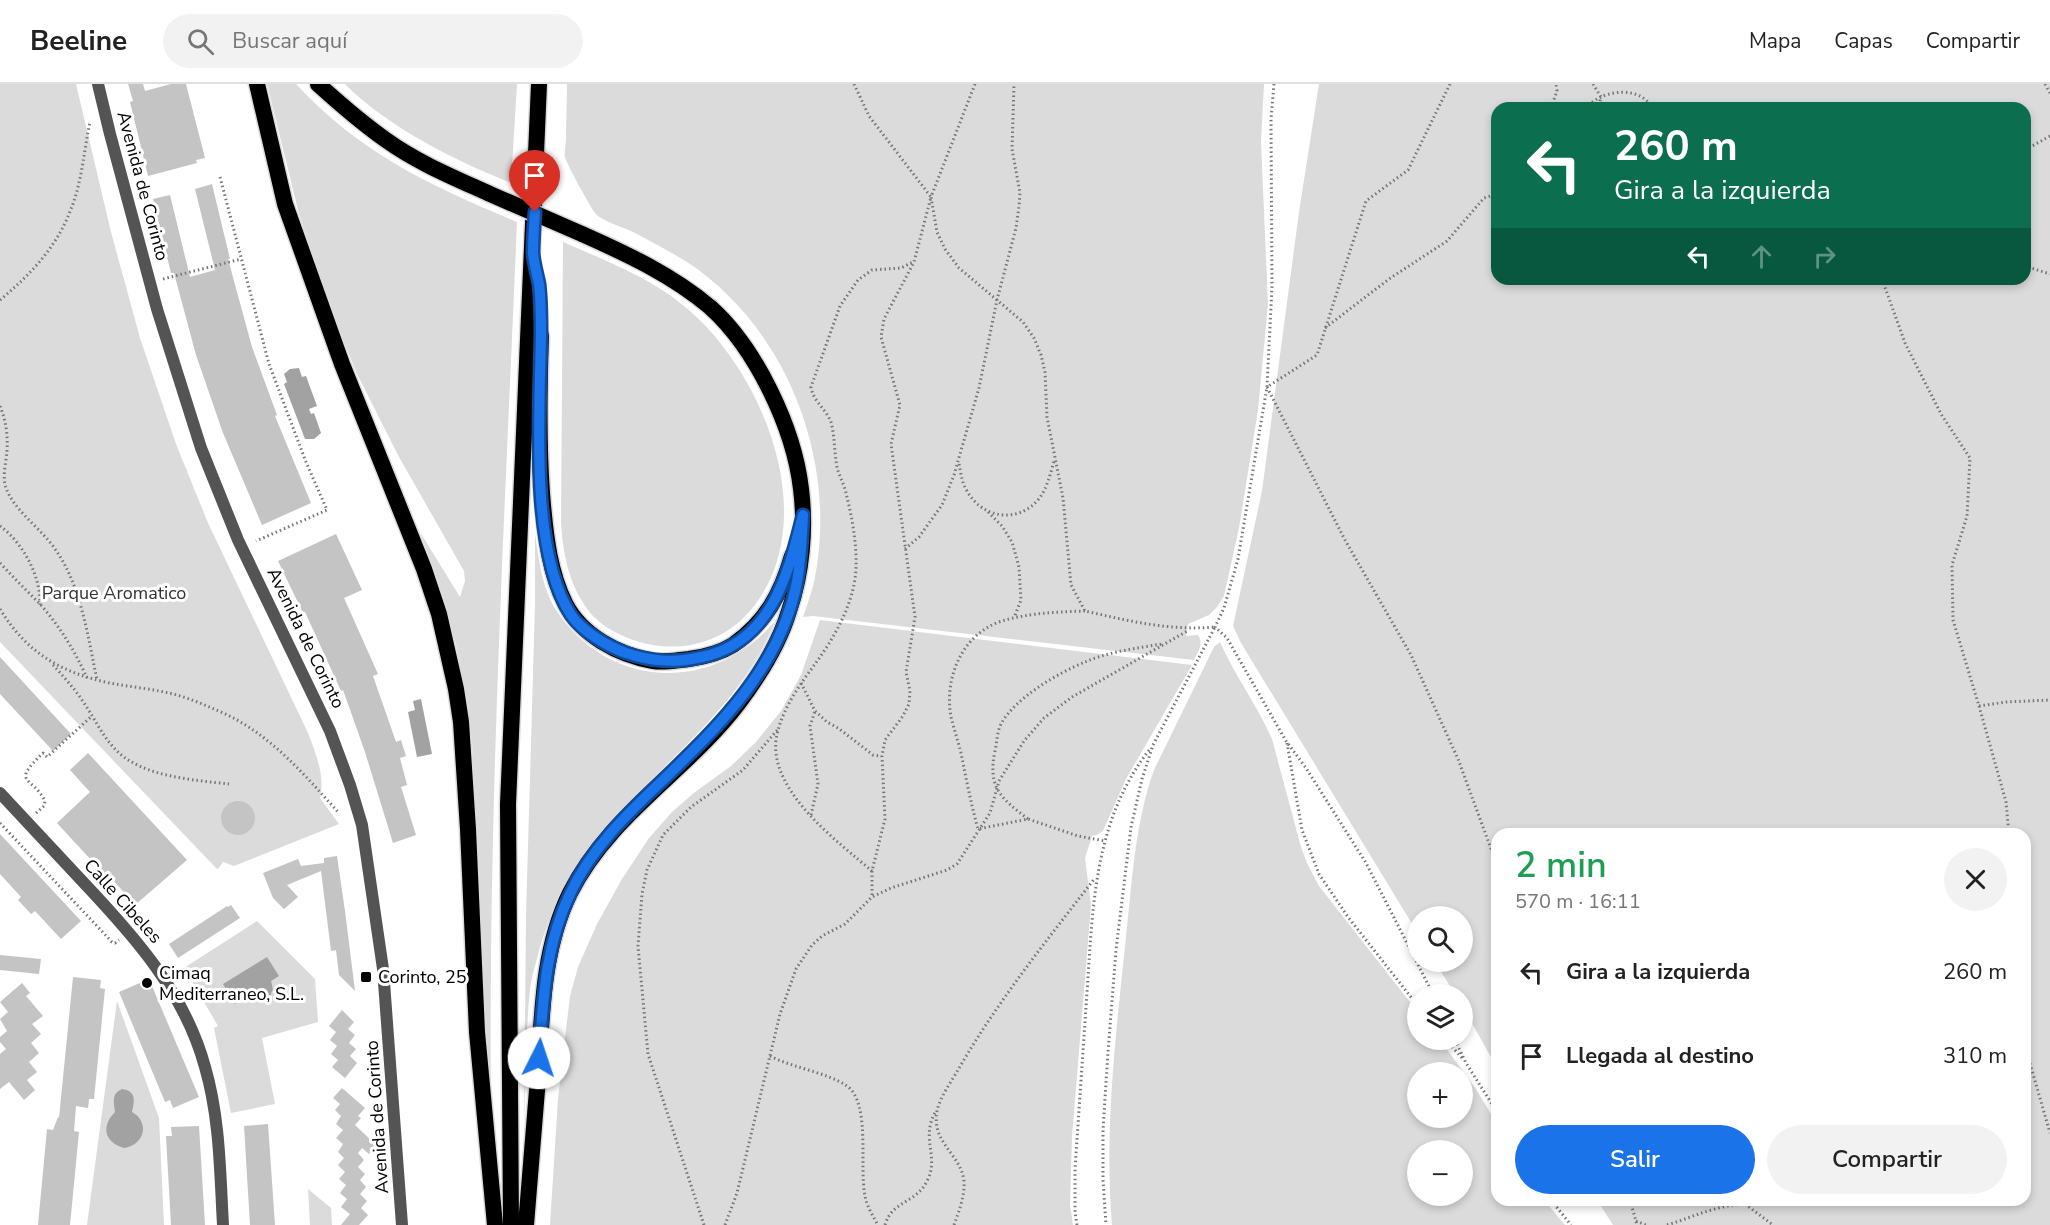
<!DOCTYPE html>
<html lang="es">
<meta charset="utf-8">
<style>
body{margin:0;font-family:"Nunito Sans",sans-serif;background:#f2f2f2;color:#222;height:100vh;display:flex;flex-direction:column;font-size:22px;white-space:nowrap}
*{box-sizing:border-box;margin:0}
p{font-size:20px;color:#767676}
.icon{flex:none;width:33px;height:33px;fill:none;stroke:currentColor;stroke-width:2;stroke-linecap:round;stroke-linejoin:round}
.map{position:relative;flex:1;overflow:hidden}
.panel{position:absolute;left:1491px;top:744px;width:540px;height:378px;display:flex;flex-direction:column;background:#fff;border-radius:18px;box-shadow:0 3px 9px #0003}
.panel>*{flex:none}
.top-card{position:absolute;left:1491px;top:18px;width:540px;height:183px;border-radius:18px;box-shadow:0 3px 9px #0003;background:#0b6e4f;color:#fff;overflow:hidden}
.controls{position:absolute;left:1407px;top:822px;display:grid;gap:12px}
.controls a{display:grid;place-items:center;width:66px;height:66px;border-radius:50%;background:#fff;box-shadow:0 3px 9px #0003;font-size:30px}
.pin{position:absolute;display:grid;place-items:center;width:51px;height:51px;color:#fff;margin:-62px -26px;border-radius:50% 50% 50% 0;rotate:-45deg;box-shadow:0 0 6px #0007}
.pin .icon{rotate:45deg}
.me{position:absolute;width:66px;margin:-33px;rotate:4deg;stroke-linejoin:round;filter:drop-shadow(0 0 4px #0008)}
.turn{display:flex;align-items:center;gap:21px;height:126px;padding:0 24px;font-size:27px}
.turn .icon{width:78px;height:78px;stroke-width:2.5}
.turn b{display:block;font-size:42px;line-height:51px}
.lanes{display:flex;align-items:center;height:57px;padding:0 24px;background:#0003;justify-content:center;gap:30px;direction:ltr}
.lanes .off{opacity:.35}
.round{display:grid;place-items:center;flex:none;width:63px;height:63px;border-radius:32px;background:#f2f2f2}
.head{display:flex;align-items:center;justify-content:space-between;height:102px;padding:0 24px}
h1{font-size:36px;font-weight:600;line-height:45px;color:#1e9e55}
.action{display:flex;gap:12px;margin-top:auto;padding:12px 24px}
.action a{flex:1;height:69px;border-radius:36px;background:#1a73e8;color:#fff;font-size:24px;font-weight:600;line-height:69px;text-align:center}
.action a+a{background:#f2f2f2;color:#222}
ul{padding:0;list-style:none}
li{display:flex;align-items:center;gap:18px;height:84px;padding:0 24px}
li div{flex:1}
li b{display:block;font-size:22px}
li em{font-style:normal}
header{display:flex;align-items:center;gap:36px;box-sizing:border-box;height:84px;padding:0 30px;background:#fff;border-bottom:2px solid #e0e0e0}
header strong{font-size:28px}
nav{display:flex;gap:33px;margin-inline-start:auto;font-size:21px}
.search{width:420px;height:54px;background:#f2f2f2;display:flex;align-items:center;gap:15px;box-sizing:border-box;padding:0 21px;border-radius:33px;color:#767676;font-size:22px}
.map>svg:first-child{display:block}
.green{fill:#dbdbdb;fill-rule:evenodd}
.water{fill:#a2a2a2}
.building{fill:#c4c4c4}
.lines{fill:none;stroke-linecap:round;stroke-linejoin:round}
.trunk-casing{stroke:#dbdbdb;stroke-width:19}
.path{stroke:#767676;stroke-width:3;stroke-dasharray:1.5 3;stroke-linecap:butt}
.minor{stroke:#545454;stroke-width:12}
.trunk{stroke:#000;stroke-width:16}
.trunk-bridge-casing{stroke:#dbdbdb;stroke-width:19;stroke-linecap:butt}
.trunk-bridge{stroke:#000;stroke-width:16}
.route-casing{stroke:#114b97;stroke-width:15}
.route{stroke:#1a73e8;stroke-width:10}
.poi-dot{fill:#000;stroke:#fff;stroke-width:2}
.labels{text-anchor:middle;stroke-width:6;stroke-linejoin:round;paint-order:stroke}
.street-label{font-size:18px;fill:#000;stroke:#fff}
.park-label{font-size:18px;fill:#323232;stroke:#fff}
.poi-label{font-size:18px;fill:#000;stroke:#fff;text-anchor:start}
</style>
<header>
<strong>Beeline</strong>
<div class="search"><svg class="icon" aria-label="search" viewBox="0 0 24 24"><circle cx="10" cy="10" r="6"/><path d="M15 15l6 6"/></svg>Buscar aquí</div>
<nav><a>Mapa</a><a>Capas</a><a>Compartir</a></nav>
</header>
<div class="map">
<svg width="2050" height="1141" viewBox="0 0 2050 1141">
<rect width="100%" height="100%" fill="#fff"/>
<!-- green -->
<g class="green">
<path d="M0,0H76L111,148L140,254L176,360L208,439L308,649C316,670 325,691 320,714L339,740L234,782L223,778L218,785L216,784L0,558Z"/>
<path d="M267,0H296C361,70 431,102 517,138C505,429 488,721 491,1013L484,928L472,658L456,561L437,494L420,448L460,513L465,497L464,487L399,373L357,290L330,223L299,130Z"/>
<path d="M345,0H517L511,99C456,77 387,43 345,0Z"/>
<path d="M567,0H1264L1261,58L1268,220L1258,326L1239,444L1224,512L1217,523L1209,531L1188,540L1186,552L1198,551C1204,560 1198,568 1194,576L813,532L803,533C809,516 815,499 817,481C834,367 784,242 687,178C669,167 650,157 631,147C622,143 600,136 595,129C591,124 566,79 565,73C564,68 566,60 566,55C566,36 567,18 567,0Z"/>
<path d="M1319,0H2050V1141H1613L1597,1116H2025V750H1497V984L1463,923L1462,910H1455L1435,878H1462V832H1418L1417,848L1241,559L1233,542L1262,407L1299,128ZM1497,24H2025V195H1497Z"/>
<path d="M563,158C604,176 649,193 684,222C762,285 823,433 754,522C721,565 666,573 619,550C610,546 600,539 593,532C570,506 563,472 561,439Z"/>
<path d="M535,450C539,476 542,506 558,529C612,607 715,608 775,537C748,606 692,655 640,707C592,755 553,808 537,875C534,885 531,895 530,906C525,952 526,1000 524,1047L526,832L535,520Z"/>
<path d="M820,536L1192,581L1126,695L1103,747L1097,751L1092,752L1085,774L1091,821L1072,1053L1070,1121L1073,1141H550L558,1015L570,912L578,883L597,840L622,795L649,754L672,728L695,708L731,682L756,658L781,627L801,591Z"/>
<path d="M1220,558C1235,592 1257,621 1272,655L1301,763L1307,779L1319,802L1417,927L1418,956H1440L1476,1005L1497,1040V1116H1544L1565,1141H1112C1104,1045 1116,949 1126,853C1132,799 1135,738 1154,686L1214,563ZM1418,988H1462V1034H1418ZM1418,1066H1462V1112H1418Z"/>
<path d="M257,837L315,895L318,938L262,954L275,1020L231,1029L214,944L218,942L184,884Z"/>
<path d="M117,917L159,1034L164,1141H87Z"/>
<path d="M308,1105L331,1124L332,1141H310Z"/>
</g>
<!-- water -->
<g class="water">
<path d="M299,284L302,293L306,292L317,322L309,325L311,330L314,329L321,349L314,355H305L284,300L287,298L284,290L290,285Z"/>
<path d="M421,615L432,670L417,673L408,628L415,626L413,617Z"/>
<path d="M267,873L279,892L271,897L273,905L270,912L259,917L249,911L235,920L223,900Z"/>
<path d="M122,1005C136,1007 135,1016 132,1028C150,1038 145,1061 124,1064C104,1058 101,1042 115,1028C114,1018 111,1010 122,1005Z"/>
</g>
<!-- building -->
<g class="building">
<path d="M128,0H143L145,7L171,0H186L205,74L196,76L197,79L148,92L130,18L133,17Z"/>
<path d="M212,100L230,175H228L252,263L277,331L275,332L311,419L262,441L223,349L196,271L174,189H171L153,115L170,111L190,193L215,186L195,105Z"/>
<path d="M336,450L362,506L344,514L378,590L373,592L396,658L401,656L406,672L400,674L407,701L401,703L416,751L393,759L365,668L343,606L341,607L305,528L303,529L278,477Z"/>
<path d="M0,573L71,650L53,667L0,610Z"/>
<path d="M88,669L187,776L135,821L106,788L104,790L57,739L90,708L70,686Z"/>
<circle cx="238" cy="734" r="17"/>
<path d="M0,750L81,837L61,855L35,827L31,830L18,816L21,813L0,790Z"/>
<path d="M337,772L345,827L355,907L339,891L336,866L331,867L321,787L287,801L298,813L284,825L273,814L263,789L298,775L301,782L324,779V774Z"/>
<path d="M231,821L240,834L178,874L169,860L227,822L228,823Z"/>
<path d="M0,871L41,875L39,890L0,886Z"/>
<path d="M73,893L101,896L100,904L105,905L94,1015H89L88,1024L76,1022L74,1047L79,1048L70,1141H38L47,1045L53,1046L58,1033L59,1034Z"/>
<path d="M149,895L199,1013L173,1024L170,1016L165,1018L119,908Z"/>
<path d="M22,899L30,909L26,912L43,932L32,940L41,950L31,959L39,969L29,978L37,988L27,996L35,1006L24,1016L9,998L0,1005V970L6,965L0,958V953L7,947L0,935L8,928L0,918Z"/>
<path d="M342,926L354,938L348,945L355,951L349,959L356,965L350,972L357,979L345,994L332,983L338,976L331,970L337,962L330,956L336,948L329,942Z"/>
<path d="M342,1004L365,1024L358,1032L361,1034L355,1041L377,1062L369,1070L362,1064L358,1069L364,1076L358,1083L365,1090L360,1096L366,1103L360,1110L367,1117L361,1124L368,1131L359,1141H341L350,1130L341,1123L347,1115L340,1109L346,1101L339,1095L345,1088L338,1081L344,1074L338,1068L343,1060L336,1054L343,1046L336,1040L341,1032L335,1026L340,1020L333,1014Z"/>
<path d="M268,1040L275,1141H250L244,1042Z"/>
<path d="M199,1042L205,1141H171L166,1052H172L171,1043Z"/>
</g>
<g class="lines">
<defs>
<g id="trunk">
<path d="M257,0L285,120L342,280L424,485L439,530L456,605L461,638L468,745L477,948L495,1141"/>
<path d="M318,0C340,20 362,39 386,56C418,79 455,94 490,110"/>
<path d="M541,252C539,309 538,365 543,421C546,454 550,489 565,519C581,551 618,571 653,577C664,579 678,576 689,575C704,573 720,569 733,561C766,538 781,510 792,472"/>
<path d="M511,1141L508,720L539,0"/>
<path d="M526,1141C530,1092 534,1043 538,994C542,932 542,866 570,809C609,731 687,687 738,620C759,592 779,561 789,527C802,489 806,445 801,405C794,344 756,264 710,223C672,191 627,170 582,150"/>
</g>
</defs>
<!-- trunk casing -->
<use href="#trunk" class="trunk-casing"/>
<!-- path -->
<g class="path">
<path d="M854,0L869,32L931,113L914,178L884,235L881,253L900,321L891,360L915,533L906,588L910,607L909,620L903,632L885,656L882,672L885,735L872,787V813"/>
<path d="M975,0L931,113L937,148L945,165L959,184L1023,238L1034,254L1041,271L1045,288L1047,333L1063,414L1071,501L1085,527C1129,537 1170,547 1215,543L1153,661L1142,695L1131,743L1116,866L1108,968L1103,1046V1096L1106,1141"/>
<path d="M1274,0L1271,35L1272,202L1267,303L1238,475L1224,524L1215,543L1227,554L1286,657L1306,684L1366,779L1433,910"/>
<path d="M1450,0L1408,86L1366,117L1317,271L1267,303L1345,456L1411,571L1458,675L1497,781"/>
<path d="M1593,0L1601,13L1598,24"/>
<path d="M2045,0L2050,9"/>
<path d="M1551,24L1557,7L1556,0"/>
<path d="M1585,24C1590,20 1596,15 1601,13C1618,5 1643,6 1652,24"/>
<path d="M2025,66L2050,52"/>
<path d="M220,93L269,280L306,378L327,426L256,457"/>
<path d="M2025,180L2028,183L2050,190"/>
<path d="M163,195L241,175"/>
<path d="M1882,195L1905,259L1941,330L1970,374L1967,432L1952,481L1953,536L1979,622L2006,618L2050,616"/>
<path d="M0,216C30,191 57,163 71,125C82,98 84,66 90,38"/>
<path d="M1325,244L1389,195L1447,157L1484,114L1497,110"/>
<path d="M0,322C6,337 8,351 7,367C6,379 2,393 6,404C15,428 41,444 55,465C81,501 88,553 97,596"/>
<path d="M959,380C961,390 962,399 967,407C982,434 1017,440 1038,416C1047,405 1050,391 1054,377"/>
<path d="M988,428L1002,442L1012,458L1019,483L1021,516L1014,534"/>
<path d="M0,442C23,459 41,492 40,521"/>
<path d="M905,465L919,453L942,421L954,391L979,304L997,216L1016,144L1019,123L1020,109L1012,65L1014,0"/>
<path d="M0,479C13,493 26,506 39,519C59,541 75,567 87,594"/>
<path d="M0,525C26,568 61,589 110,599C131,603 153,605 173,610C189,614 205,621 221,628C269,649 303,689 338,728"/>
<path d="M1085,527C1056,528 1026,529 999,538C961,552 944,595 951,633C954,645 958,657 961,669C966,694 971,720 978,745L1028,735L1078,752L1105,757"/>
<path d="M53,581C63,592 74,604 82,616C94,633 102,652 116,666C142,693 194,696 229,700"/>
<path d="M801,599L815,627L827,638L838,644L873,671L881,672"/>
<path d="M1979,622L2006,718L2009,750"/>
<path d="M1287,659L1302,746L1319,790L1348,833L1418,922"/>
<path d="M36,729L44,722L45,717C32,691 10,701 43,669L47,673L92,632"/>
<path d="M811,731L818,700L810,642L815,627"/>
<path d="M1028,735C1002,715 987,704 995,667C997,658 997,648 1001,640C1015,614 1058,589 1085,578C1108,568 1137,564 1162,560"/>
<path d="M0,739L112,858L115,859L119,856"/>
<path d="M872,787C838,758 770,708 776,656C780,628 799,602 815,580C835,553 854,519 856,485C857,460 852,433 846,409C844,400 839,392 837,383C834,368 835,353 831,338C826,325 813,317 811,303L840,222L858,196L872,186L901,184L913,178"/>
<path d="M1446,956L1463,975"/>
<path d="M1455,956L1466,979L1497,1028"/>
<path d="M2025,962L2050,1049"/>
<path d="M770,972C793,984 826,988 847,1002C871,1019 859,1083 865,1112C867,1123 873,1132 878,1141"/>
<path d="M1551,1116L1571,1141"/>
<path d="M1630,1116L1637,1141"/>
<path d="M1636,1137L1646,1141"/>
<path d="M704,1141L648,970L638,862L642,810L647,786L663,751L691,723L743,686L779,644"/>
<path d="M725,1141L737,1109L780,930L796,885L812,861L822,852L845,840L872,813L891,804L947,786L957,780L990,729L999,697L1024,657L1044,634L1072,613L1189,546"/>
<path d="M885,1141C892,1116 917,1120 928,1095C939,1072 920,1054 936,1027"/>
<path d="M954,1141C959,1127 965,1112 964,1097C961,1070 931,1059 937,1027C940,1013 951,998 958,986C997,918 1047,856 1095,794"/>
<path d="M1077,1141L1075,1128V1085C1079,1026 1083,967 1087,908C1093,821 1094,736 1150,665"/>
<path d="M1667,1141C1693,1133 1717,1121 1745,1120L1773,1141"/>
</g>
<!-- minor -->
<g class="minor">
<path d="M98,0L110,50L157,225L201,364L238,456L330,647L350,701L362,741L383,885L402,1141"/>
<path d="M0,709C28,739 56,769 84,799C135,853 185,909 205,983C220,1034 220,1089 223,1141"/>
</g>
<!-- trunk -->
<use href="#trunk" class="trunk"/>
<defs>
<path id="trunk-bridge" d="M490,110L582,150"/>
</defs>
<!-- trunk-bridge casing -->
<use href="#trunk-bridge" class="trunk-bridge-casing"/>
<!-- trunk-bridge -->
<use href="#trunk-bridge" class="trunk-bridge"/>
</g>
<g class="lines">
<defs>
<path id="route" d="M535,128C534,142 533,156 533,169C534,180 537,190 539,200C541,216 541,234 541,250C540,326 529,466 571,531C583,548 607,562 626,569C653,578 675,579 702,573C772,558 788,490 803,431C802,453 801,476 797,498C781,582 720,641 661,698C627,730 590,766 570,810C545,861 543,918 539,974"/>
</defs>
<!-- route casing -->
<use href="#route" class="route-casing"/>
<!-- route -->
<use href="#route" class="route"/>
</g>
<!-- markers -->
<g class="poi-dot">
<rect x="360" y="887" width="12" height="12" rx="3"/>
<circle cx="147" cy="899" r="6"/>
</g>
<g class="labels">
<!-- street labels -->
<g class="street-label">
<text transform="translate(143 102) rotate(75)" y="6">Avenida de Corinto</text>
<text transform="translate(306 554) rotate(64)" y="6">Avenida de Corinto</text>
<text transform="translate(123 817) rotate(48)" y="6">Calle Cibeles</text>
<text transform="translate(377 1033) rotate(-94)" y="6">Avenida de Corinto</text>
</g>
<!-- park labels -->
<g class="park-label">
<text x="114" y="515">Parque Aromatico</text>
</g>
<!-- poi labels -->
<g class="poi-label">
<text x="159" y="895">Cimaq<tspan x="159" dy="21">Mediterraneo, S.L.</tspan></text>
<text x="378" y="899">Corinto, 25</text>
</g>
</g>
</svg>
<div class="controls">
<a><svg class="icon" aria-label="search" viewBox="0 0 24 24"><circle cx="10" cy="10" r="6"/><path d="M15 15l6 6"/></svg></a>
<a><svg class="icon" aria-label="layers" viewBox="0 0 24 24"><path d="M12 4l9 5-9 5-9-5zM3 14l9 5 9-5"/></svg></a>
<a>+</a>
<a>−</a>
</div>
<div class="pin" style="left:535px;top:128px;background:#d93025"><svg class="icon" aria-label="arrive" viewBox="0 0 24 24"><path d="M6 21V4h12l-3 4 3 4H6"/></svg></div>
<svg class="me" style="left:539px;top:974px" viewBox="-20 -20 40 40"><circle r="19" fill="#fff"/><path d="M0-13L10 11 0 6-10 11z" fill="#1a73e8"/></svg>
<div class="top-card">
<div class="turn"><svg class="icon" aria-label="left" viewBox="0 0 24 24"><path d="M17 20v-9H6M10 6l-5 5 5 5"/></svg><div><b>260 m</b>Gira a la izquierda</div></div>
<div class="lanes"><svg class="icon" aria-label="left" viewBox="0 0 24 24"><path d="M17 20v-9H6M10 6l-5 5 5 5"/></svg><svg class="icon off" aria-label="ahead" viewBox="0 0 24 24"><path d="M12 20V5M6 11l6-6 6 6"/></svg><svg class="icon off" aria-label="right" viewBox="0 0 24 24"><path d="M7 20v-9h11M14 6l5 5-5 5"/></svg></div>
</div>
<section class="panel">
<div class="head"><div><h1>2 min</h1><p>570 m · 16:11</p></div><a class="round"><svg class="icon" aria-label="close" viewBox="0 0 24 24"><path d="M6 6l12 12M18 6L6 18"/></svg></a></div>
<ul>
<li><svg class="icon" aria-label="left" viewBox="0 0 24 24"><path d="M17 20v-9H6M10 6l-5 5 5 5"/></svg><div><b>Gira a la izquierda</b></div><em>260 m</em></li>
<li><svg class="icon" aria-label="arrive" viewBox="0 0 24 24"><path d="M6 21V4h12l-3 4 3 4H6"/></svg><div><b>Llegada al destino</b></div><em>310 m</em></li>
</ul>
<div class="action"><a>Salir</a><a>Compartir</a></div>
</section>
</div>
